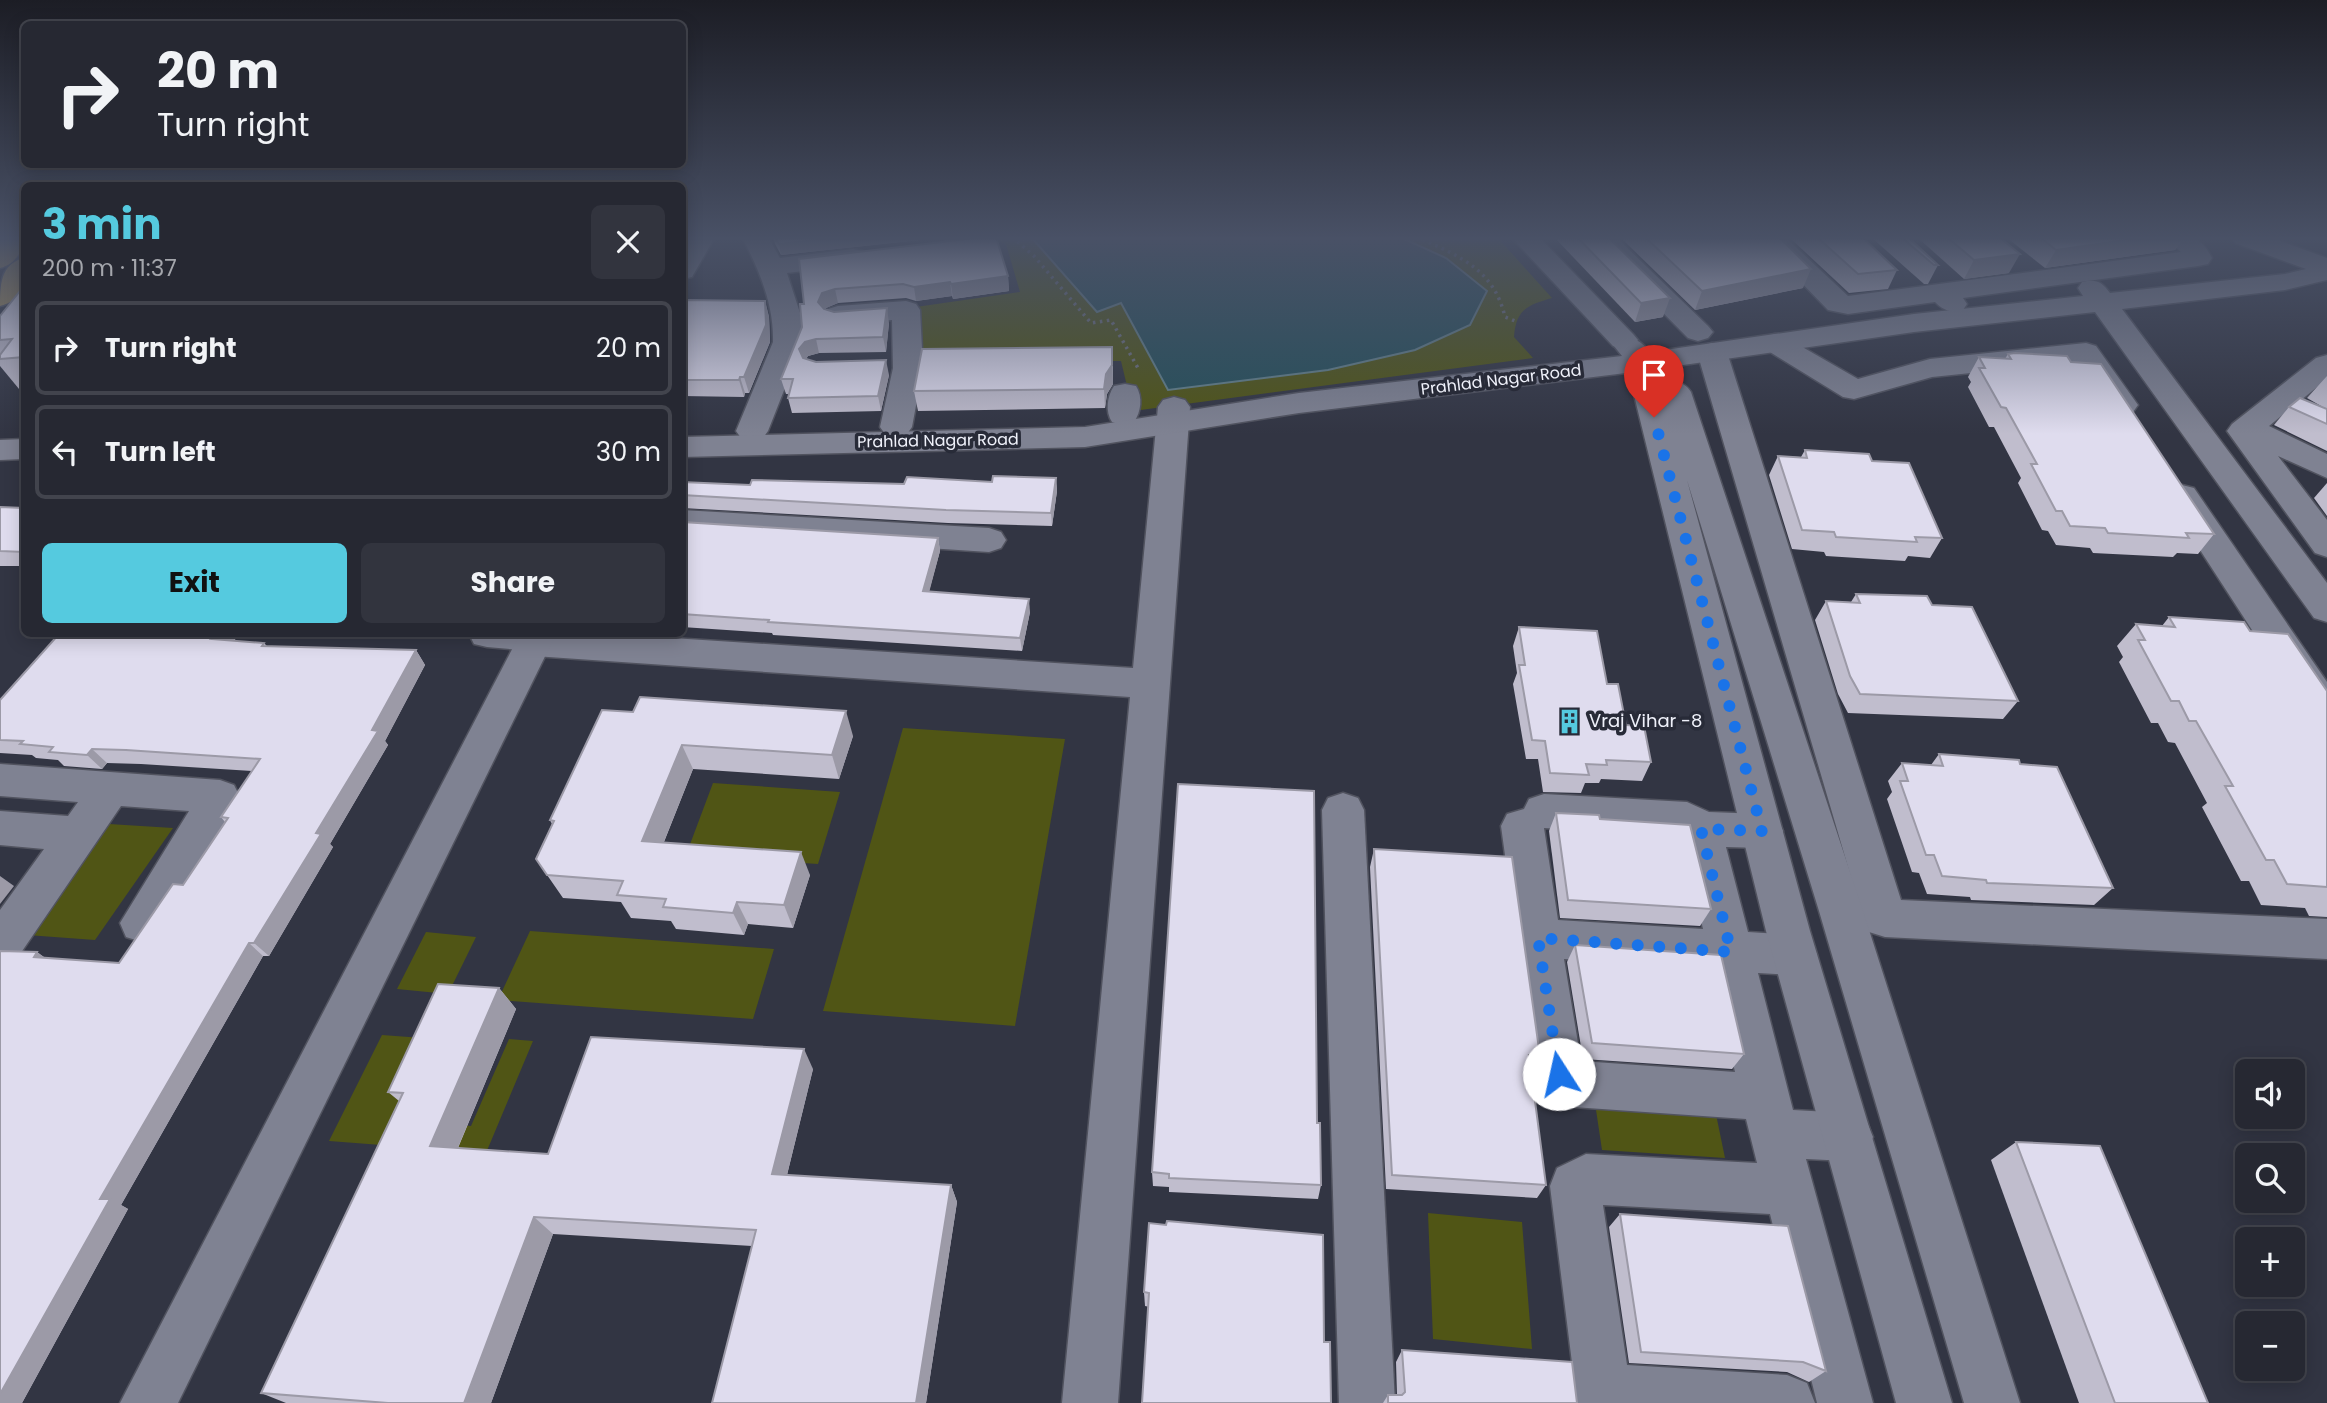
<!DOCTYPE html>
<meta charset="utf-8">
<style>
body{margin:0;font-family:Poppins,sans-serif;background:#32343e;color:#f1f3f6;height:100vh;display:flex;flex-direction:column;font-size:26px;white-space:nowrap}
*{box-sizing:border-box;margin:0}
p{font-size:23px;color:#a4a6ac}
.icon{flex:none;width:38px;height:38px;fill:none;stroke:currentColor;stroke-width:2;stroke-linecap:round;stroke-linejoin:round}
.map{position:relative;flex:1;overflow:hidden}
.drawer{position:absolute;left:21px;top:182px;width:665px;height:455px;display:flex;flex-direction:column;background:#262832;border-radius:10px;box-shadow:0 4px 18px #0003,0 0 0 2px #42444d}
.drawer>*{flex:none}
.guide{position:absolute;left:21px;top:21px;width:665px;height:147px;border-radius:10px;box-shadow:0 4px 18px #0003,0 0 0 2px #42444d;background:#262832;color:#f1f3f6;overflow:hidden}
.buttons{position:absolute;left:2235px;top:1059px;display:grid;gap:14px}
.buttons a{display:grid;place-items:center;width:70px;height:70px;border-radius:10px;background:#262832;box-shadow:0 4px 18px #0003,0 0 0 2px #42444d;font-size:35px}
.pin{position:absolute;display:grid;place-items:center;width:60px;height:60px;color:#fff;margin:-72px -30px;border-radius:50% 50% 50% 0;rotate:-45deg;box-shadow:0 0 7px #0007}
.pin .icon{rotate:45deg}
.me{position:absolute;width:77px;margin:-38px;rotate:350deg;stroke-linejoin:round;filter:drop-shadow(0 0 5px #0008)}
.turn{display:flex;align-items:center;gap:24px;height:147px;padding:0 21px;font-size:32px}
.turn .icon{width:91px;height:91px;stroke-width:2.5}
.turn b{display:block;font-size:49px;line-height:60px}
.round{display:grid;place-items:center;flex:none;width:74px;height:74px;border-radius:10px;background:#32343e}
.overview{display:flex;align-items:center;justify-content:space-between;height:119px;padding:0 21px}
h1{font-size:42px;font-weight:700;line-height:52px;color:#55cadf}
.cta{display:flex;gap:14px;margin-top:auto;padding:14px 21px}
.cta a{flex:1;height:80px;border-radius:10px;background:#55cadf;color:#111;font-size:28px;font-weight:700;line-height:80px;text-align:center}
.cta a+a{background:#32343e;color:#f1f3f6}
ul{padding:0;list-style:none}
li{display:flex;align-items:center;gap:21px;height:94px;margin:0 14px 10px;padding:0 7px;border:4px solid #42444d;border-radius:10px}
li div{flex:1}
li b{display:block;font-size:26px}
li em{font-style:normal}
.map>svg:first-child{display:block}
.green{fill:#505515}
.water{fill:#254f5a;stroke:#62808a;stroke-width:2}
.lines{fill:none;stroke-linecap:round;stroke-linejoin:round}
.minor-casing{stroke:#51535f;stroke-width:3}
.tertiary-casing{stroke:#51535f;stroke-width:3}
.primary-casing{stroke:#51535f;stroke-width:3}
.path{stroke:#6e717d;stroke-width:3.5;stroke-dasharray:2.5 4.5;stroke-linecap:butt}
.minor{fill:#7f8292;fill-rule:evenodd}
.tertiary{fill:#7f8292;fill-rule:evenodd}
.primary{fill:#a48d59;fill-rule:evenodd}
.wall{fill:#c0bdcd}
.shaded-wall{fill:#9c9aa7}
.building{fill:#dfdcee;stroke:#9c9aa7;stroke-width:2}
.route{stroke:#1a73e8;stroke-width:12;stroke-dasharray:0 21.6}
.labels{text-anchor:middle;stroke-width:7;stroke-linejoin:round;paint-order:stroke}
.far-street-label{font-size:16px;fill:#eff1fa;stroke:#282b38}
.poi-label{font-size:18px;fill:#eff1fa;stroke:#282b38;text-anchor:start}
</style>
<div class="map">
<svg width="2327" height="1403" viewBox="0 0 2327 1403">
<rect width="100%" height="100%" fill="#323543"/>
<!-- green -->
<g class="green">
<path d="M987,237H1497L1552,298C1528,305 1516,309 1514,337L1533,358L1133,411L1121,361H905L902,309L1020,292L1006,244Z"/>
<path d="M903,728L1065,739L1015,1026L823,1011Z"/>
<path d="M713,783L840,792L818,864L686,855Z"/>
<path d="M109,824L173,828L95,940L27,935Z"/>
<path d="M530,931L774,949L753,1019L498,1000Z"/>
<path d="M426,932L476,937L448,994L397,989Z"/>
<path d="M382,1035L436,1039L398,1120L471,1126L509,1039L533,1041L486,1153L329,1141Z"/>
<path d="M1592,1083L1711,1090L1725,1158L1602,1150Z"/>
<path d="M1428,1213L1522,1222L1532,1349L1433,1339Z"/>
</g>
<!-- water -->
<path class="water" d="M1031,237H1400L1446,258L1487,291L1470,325L1415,350L1328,370L1168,390L1121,303L1097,312Z"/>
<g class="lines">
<defs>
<g id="minor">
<path d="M689,237H715L692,277L682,279V247Z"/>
<path d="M742,237H768L780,258L853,249L863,251L867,257L863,263L853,265L787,273L801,316L803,342L768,431L763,438L752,441L741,438L736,431L773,342C774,304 759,270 742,237Z"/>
<path d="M1511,237H1539L1633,334L1638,340L1633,346L1623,349L1613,346Z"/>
<path d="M1588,237H1616L1708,326L1713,332L1708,338L1698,341L1688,338Z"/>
<path d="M1757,237H1785L1848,296L2181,252L2164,237C2190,237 2199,233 2212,258L2208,264L2198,266L1963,298L1967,304L1963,310C1951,313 1944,311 1935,302L1848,314L1828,310Z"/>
<path d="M906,301L916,304L920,310L923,368L912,427L907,434L896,437L885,434L880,427L893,368L892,320L838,324L828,321L824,315L828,309L838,306Z"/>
<path d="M1775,334L1785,337L1858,379L1930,359L2086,343L2096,346L2138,405L2133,412L2122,415L2111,412L2078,362L1932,377L1854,399L1843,397L1765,349L1760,343L1765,337Z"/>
<path d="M1712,343L1722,346L1727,352L1901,900L2327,919V959L1885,937L1869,932L1863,918L1697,352L1702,346Z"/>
<path d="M2327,355V379L2269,426L2327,454V478L2278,456L2327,520V557L2315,553L2227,431L2232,424L2316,358Z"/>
<path d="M1125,384L1136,386C1143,397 1141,412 1134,422L1123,425L1112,422C1105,412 1107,396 1114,386Z"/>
<path d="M1174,397L1185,400L1190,407L1118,1403H1062L1130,697L534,656L520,650L487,647L474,644L469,634H611L1133,668L1158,407L1163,400Z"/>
<path d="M2182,485L2194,488L2327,682V728L2313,724L2165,496L2170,488Z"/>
<path d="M682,510L989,528L1001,532L1006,540L1001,548L989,552L682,532Z"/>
<path d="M0,764L220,780L234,785L240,797L158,937L142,942L126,937L120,923L189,811L121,806L16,960L0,966V910L44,849L0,845V811L68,816L78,802L0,796Z"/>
<path d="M1343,793L1358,798L1364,810L1395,1403H1339L1322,810L1328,798Z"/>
<path d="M1544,794L1687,802L1709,812L1762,814L1777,819L1783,831L1777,843L1762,848L1726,847L1748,932L1795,935L1811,941L1817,955L1811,969L1795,975L1758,973L1793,1110L1848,1113L1866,1120L1873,1137L1866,1154L1848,1161L1806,1159L1873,1403H1817L1770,1214L1603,1205L1627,1365L1787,1375L1807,1383L1815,1403H1577L1550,1186L1557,1168L1586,1154L1757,1163L1746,1119L1573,1107C1552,1099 1544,1095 1535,1074L1501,826L1507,814L1524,809L1529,799ZM1544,828L1679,836L1682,838L1703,929L1558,920ZM1564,959L1712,969L1735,1072L1581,1061Z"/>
</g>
<g id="tertiary">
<path d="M2231,237H2270L2327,258V280L2285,290L2122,309L2327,583V622L2314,618L2095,312L1914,332L1662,368C1671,383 1683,379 1691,392L1863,911L2020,1403H1964L1819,911L1687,480L1810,931L1952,1403H1896L1766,931L1633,391L1640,382L1634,372L1299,413L1085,447L682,457V437L1085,427L1299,393L1622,356L1614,346L1619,340C1635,336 1640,341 1651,352L1914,314L2083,296L2078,288L2082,282C2096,279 2101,281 2110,293L2285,274L2306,269L2235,243Z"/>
<path d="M24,439V459L0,460V440Z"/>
<path d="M520,634H556L178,1403H120Z"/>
</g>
<g id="primary">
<path d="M4,237H24C24,251 14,265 0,268V242Z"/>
<path d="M24,258C26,278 23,301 0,306C0,286 0,264 24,258Z"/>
</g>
</defs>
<!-- minor casing -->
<use href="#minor" class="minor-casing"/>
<!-- tertiary casing -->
<use href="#tertiary" class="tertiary-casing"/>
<!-- primary casing -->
<use href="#primary" class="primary-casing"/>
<!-- path -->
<g class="path">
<path d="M1012,237L1034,256L1091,323L1111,320L1138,368"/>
<path d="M1416,237C1458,255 1494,269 1505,317L1515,321"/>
</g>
<!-- minor -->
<use href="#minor" class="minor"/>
<!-- tertiary -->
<use href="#tertiary" class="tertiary"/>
<!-- primary -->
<use href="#primary" class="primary"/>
</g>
<!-- wall -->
<g class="wall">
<path d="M773,237H947L781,255L775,244Z"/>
<path d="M1554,237H1608L1663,317L1635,322Z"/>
<path d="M1620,237H1779L1803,288L1695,310Z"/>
<path d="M1789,237H1862L1897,270L1888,289L1849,293Z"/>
<path d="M1871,237H1908L1938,265L1928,284H1924Z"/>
<path d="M1917,237H1999L2009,273L1964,279Z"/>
<path d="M2006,237H2184L2175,250L2045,268Z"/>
<path d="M799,259L1008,276L1009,291L953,299L952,296L916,301L906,298L838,303L826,308L825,309L834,312L889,323L886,352L819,353L808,356L806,359L816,362L889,375L881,411L792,413L788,398L789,394H786L781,379L802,327L804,304Z"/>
<path d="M24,286V395L0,366V316Z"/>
<path d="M682,300L765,301L769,317L770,342L749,393H745L744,397L682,396Z"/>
<path d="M2008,354L2071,362L2214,534L2198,554L2177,553L2173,557L2093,553L2090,548L2056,545L2048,531L2042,530L2018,483L2021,478L1994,427H1989L1968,387L1971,382L1968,377L1979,357L2005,359Z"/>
<path d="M1113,366V384L1107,394L1105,408L918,411L914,391Z"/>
<path d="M2327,376V451L2274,425L2289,407L2321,406L2307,398Z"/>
<path d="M1805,450L1872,461L1942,538L1930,558L1908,556L1905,561L1826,556L1824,552L1792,549L1769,475L1778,456L1801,457Z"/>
<path d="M1056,478L1057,491L1052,526L948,523L682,508V482L750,485L904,484L992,482Z"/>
<path d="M2327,483V516L2314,498Z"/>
<path d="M0,507L24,508V566H0Z"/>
<path d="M682,522L938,538L940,551L929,591L1030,612L1022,651L773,635L772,633L682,627Z"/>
<path d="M1856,594L1932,605L2018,701L2003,719L1848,713L1838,694L1815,620L1826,601L1851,602Z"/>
<path d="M2169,617L2250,631L2327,691V917L2309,916L2305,908L2261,905L2249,881H2241L2202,807L2207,803L2175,743L2168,742L2158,723H2151L2119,662L2123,657L2117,646L2136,624L2162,626Z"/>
<path d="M1519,627L1607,684L1626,725L1651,762L1642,781L1601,779L1599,783H1585L1581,793L1543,792L1538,759H1526L1513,684L1517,673L1513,646Z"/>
<path d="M59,634H239L234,641L264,643L267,646L416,650L425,665L385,741L388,745L330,844L333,847L269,956H263L121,1205L128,1209L22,1403L37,952L45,958L119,963L183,885L225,822L221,817L252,771L141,764L107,763L102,769L64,766L58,760L36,758L32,755L0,753V700Z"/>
<path d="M602,710L853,736L839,779L693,769L664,842L810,875L793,928L748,924L744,935L676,929L671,921L631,918L621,902L563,898L536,859L552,824L550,820Z"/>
<path d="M1939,754L2020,764L2113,888L2094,905L1971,900L1970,897L1927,894L1919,873L1912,872L1887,799L1892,792L1888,781L1902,763L1931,765Z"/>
<path d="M1556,813L1600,819L1711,909L1700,926L1560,918L1549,831Z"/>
<path d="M1374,849L1540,1056L1532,1071H1531L1546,1185L1537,1198L1386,1189L1370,867Z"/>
<path d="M1575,945L1744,1054L1732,1069L1583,1059L1567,962Z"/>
<path d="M499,988L516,1009L458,1148L548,1154L813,1069L787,1175L951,1185L957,1202L926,1403H712L752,1246L553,1234L491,1403H286L261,1393L399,1101L388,1092Z"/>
<path d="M1317,1123L1321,1185L1318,1199L1169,1192V1187L1153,1186L1152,1172Z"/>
<path d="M2016,1142L2208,1403H2079L1991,1160Z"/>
<path d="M1620,1214L1826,1371L1809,1382L1787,1372L1629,1363L1609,1227Z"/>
<path d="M1149,1223L1324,1342L1145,1306L1144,1292Z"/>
<path d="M1402,1350L1577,1403H1383L1388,1395H1397L1396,1362Z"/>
</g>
<!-- shaded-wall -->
<g class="shaded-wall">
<path d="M846,237H947L781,255L779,244Z"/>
<path d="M2147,237H2184L2175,250L2045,268L2056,250Z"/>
<path d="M2020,254L2009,273L1964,279L1974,260Z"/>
<path d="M1811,269L1803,288L1695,310L1702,291Z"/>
<path d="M1008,276L1009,291L953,299L951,284Z"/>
<path d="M950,282L952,296L916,301L914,287Z"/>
<path d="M835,289L838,303L826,308L822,316L818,302L822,293Z"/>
<path d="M1670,298L1663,317L1635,322L1641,303Z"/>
<path d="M765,301L769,317L770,342L749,393L744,377Z"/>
<path d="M887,308L889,323L886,352L883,337Z"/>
<path d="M816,339L819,353L808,356L803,364L799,349L805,342Z"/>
<path d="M1112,347L1113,384L1107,394L1105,408L1104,389Z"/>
<path d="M886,360L889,375L881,411L878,396Z"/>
<path d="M740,377L745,393L744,397L739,380Z"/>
<path d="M1056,478L1057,491L1052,526L1051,513Z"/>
<path d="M938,538L940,551L926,604L923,591Z"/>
<path d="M1029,599L1030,612L1022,651L1020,638Z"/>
<path d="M216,634H239L224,654L211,639Z"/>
<path d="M416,650L425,665L385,741L388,745L330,844L333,847L269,956L254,943L316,833Z"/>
<path d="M846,711L853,736L839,779L832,755Z"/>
<path d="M682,745L693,769L655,864L642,841Z"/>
<path d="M92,749L107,763L102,769L87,755Z"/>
<path d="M801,852L810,875L793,928L784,905Z"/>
<path d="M0,876L14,886L0,904Z"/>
<path d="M737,902L748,924L744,935L733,913Z"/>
<path d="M249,943L263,956L121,1205L128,1209L22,1403H0V1394L100,1199Z"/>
<path d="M37,952L55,965L34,957Z"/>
<path d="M499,988L516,1009L451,1164L430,1146Z"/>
<path d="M804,1049L813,1069L783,1191L772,1174Z"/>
<path d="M951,1185L957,1202L926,1403H916Z"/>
<path d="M534,1217L553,1234L491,1403H464Z"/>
</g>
<!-- building -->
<g class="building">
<path d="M774,237H846L779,244Z"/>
<path d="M984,237H996L1008,276L951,284L950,282L914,287L903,284L835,289L822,293L818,302L824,309L834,312L887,308L883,337L816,339L805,342L799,349L803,358L816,362L886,360L878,396L788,398L793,379H781L802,327L800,304H804L799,259Z"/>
<path d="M1577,237H1608L1670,298L1641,303Z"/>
<path d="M1645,237H1779L1811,269L1702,291Z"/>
<path d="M1817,237H1862L1897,270L1858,274Z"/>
<path d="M1901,237H1908L1938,265H1934Z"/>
<path d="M1947,237H1999L2020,254L1974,260Z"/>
<path d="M2040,237H2147L2056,250Z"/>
<path d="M24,286V357L0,359V355L12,339L0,340V316Z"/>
<path d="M682,300L765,301L766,325L744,377H740L739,380H682Z"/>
<path d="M1112,347V365L1106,374L1104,389L914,391L922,349Z"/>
<path d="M2015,353L2067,356L2071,362L2101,364L2214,534L2186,533L2189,538L2108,533L2105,528L2070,526L2062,511H2056L2031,464H2037L2006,408L2001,407L1979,368H1985L1979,357L2011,359L2008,354Z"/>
<path d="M2300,398L2327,409V424L2289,407Z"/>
<path d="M1805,450L1869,454L1872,461L1909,463L1942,538L1915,537L1917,542L1836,537L1834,532L1802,530L1778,456L1807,458Z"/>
<path d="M993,476L1056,478L1051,513L946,510L682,495V482L750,485L752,480L904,484L907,477L992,482Z"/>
<path d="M0,507L24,508V552L0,551Z"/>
<path d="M682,522L938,538L923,591L1029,599L1020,638L768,622L769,620L682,614Z"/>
<path d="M1856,594L1927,596L1932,605L1972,607L2018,701L1860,694L1850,676L1826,601L1860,603Z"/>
<path d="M2169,617L2244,622L2250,631L2288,634L2327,691V887L2287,884L2274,860H2266L2225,786H2233L2196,721H2189L2179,701H2171L2138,640H2145L2136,624L2175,627Z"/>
<path d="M1519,627L1597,631L1607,684H1618L1626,725L1644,726L1651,762L1606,760L1607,765L1586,764L1589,775L1550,773L1545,741L1532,740L1519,665H1525Z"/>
<path d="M59,634H216L211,639L264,643L262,646L416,650L372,730L378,731L316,833L321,834L254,943H249L100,1199H110L0,1394V951L37,952L34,957L119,963L173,884L183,885L228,818L221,817L260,759L126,750L92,749L87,755L49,752L53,747L20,744L23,741L0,740V700Z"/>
<path d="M640,697L846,711L832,755L682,745L642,841L801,852L784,905L737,902L733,913L663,907L666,899L617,895L623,881L547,875L536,859L554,821L550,820L602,710L633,712Z"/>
<path d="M1939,754L2019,760L2020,764L2057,767L2113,888L1987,883L1986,880L1942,876L1934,855H1926L1900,781H1908L1902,763L1943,766Z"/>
<path d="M1178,784L1314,791L1317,1123H1320L1321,1185L1169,1178V1174L1152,1172Z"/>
<path d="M1556,813L1599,815L1600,819L1690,825L1711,909L1568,900Z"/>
<path d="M1374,849L1512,857L1540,1056L1529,1055L1546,1185L1392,1175Z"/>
<path d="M1575,945L1721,955L1744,1054L1592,1043Z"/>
<path d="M438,984L499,988L430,1146L548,1154L591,1037L804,1049L772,1174L951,1185L916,1403H712L756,1230L534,1217L464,1403H388L261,1393L403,1093L388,1092Z"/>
<path d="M2016,1142L2100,1146L2208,1403H2115Z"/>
<path d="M1620,1214L1788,1226L1826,1371L1803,1362L1641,1352Z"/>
<path d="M1167,1221L1323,1235L1324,1342H1330L1331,1403H1142L1149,1293L1144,1292L1149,1223L1166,1225Z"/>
<path d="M1402,1350L1572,1362L1577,1403H1388V1395H1402L1405,1392Z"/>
</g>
<!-- sky -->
<linearGradient id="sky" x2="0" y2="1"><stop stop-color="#1c1d25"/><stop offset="0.55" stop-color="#495166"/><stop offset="1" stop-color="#495166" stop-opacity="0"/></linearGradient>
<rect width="2327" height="434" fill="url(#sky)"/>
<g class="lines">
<!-- route -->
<path class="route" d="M1559,1074L1538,938L1731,952L1701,829L1762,831L1654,417"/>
</g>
<!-- icons -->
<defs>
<symbol id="building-bare" viewBox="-9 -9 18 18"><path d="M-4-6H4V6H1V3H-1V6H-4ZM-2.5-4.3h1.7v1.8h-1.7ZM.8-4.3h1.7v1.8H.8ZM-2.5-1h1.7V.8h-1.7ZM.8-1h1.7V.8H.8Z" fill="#55cadf" stroke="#282b38" stroke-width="2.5" paint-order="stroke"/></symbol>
</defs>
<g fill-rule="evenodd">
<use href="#building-bare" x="1552" y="704" width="35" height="35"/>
</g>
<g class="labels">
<!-- far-street labels -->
<g class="far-street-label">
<text transform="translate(1501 379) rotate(-7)" y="6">Prahlad Nagar Road</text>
<text transform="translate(938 440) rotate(-1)" y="6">Prahlad Nagar Road</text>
</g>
<!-- poi labels -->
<g class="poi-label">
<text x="1589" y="727">Vraj Vihar -8</text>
</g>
</g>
</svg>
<div class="buttons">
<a><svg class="icon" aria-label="sound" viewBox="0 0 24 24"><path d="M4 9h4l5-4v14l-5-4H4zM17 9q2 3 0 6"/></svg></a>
<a><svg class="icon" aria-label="search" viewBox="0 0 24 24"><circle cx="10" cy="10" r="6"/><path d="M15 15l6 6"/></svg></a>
<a>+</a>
<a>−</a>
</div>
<div class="pin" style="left:1654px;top:417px;background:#d93025"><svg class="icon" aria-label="arrive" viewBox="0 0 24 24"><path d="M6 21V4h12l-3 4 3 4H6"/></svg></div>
<svg class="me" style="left:1559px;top:1074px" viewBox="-20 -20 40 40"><circle r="19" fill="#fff"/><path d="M0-13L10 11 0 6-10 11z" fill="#1a73e8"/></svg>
<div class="guide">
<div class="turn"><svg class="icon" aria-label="right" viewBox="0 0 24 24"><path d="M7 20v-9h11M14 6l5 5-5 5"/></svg><div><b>20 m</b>Turn right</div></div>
</div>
<section class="drawer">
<div class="overview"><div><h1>3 min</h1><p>200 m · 11:37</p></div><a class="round"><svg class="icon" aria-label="close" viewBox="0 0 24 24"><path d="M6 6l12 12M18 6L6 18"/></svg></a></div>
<ul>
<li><svg class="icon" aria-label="right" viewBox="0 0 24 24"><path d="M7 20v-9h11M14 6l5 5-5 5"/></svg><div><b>Turn right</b></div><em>20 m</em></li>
<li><svg class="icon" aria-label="left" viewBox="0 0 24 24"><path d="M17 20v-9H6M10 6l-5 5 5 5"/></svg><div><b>Turn left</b></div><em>30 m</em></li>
</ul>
<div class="cta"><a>Exit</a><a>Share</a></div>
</section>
</div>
